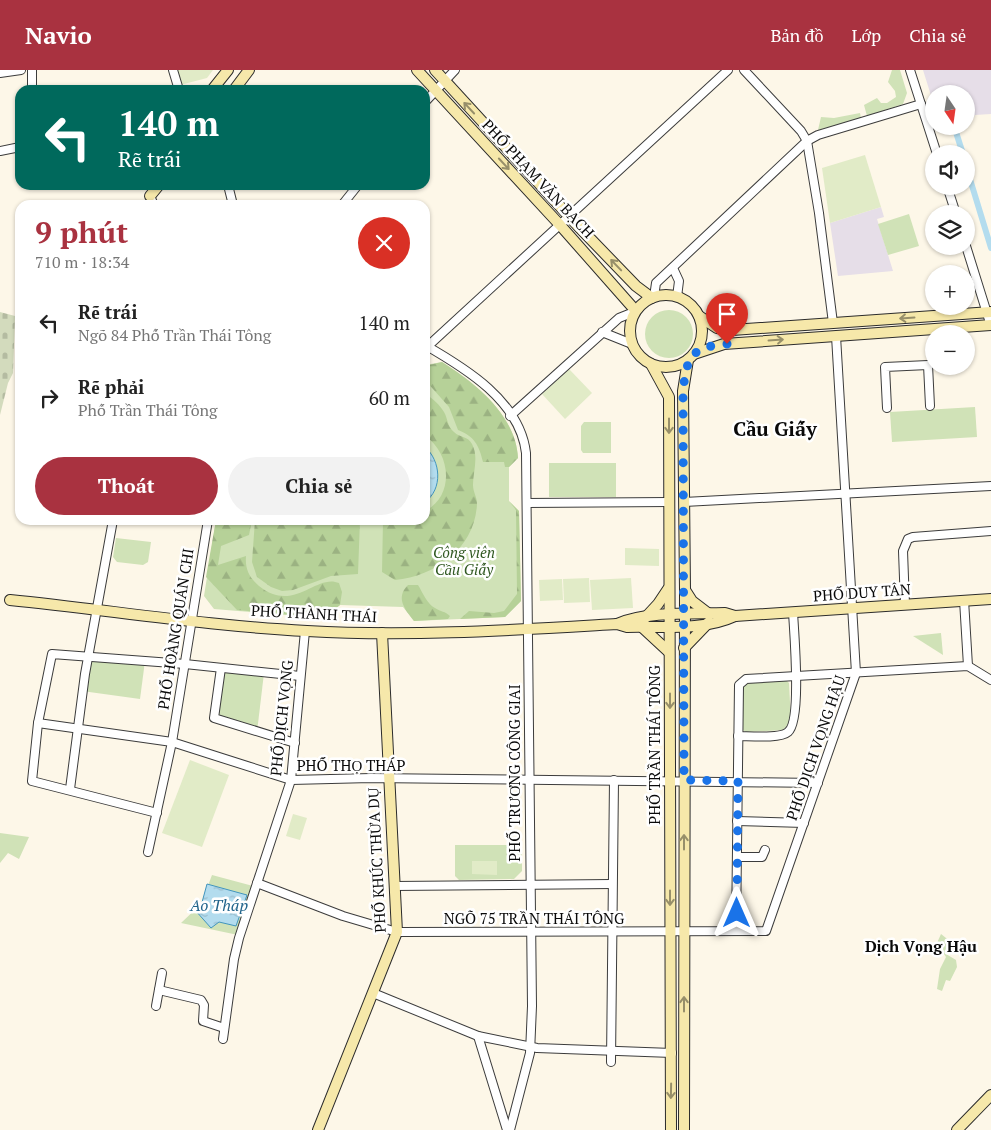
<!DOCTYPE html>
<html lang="vi">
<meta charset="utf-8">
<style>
body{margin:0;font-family:"PT Serif",serif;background:#f2f2f2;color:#222;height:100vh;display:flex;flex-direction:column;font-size:19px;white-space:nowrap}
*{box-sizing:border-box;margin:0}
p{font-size:16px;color:#767676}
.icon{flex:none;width:28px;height:28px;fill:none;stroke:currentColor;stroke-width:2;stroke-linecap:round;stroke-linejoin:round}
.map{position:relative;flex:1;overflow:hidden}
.side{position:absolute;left:15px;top:130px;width:415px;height:325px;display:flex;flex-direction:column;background:#fff;border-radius:15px;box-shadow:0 1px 4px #0004}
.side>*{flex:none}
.top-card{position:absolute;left:15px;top:15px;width:415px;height:105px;border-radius:15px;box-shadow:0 1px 4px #0004;background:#00695c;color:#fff;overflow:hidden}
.needle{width:32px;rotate:167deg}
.controls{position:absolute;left:925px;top:15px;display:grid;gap:10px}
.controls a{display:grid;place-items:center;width:50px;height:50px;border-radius:50%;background:#fff;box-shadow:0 1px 4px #0004;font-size:25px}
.pin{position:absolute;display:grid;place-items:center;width:42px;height:42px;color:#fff;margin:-51px -21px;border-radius:50% 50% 50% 0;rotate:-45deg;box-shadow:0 0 5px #0007}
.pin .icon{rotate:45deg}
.me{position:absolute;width:55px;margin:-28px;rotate:0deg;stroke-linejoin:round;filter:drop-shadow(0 0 4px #0008)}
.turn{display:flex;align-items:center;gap:18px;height:105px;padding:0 20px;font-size:22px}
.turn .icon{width:65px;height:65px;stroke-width:2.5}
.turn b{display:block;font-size:35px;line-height:42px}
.round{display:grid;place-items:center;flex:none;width:52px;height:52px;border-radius:26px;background:#f2f2f2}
.head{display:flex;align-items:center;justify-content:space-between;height:85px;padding:0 20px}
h1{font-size:30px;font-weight:600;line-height:38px;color:#a93240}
.primary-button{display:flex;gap:10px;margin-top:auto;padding:10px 20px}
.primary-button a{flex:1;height:58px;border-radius:30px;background:#a93240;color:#fff;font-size:20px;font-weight:600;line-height:58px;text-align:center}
.primary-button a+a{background:#f2f2f2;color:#222}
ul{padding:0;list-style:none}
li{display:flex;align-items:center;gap:15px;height:75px;padding:0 20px}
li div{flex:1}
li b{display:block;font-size:19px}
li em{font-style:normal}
header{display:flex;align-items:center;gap:30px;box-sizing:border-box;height:70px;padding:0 25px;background:#a93240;color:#fff}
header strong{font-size:24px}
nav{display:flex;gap:28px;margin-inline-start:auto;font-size:18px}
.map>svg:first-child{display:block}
.industrial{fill:#e6dee8}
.green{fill:#d0e2b7}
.forest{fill:url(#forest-firs)}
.cemetery{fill:url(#cemetery-stones)}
.pitch{fill:#e1ebc7}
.water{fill:url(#water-ripples);stroke:#4295bd}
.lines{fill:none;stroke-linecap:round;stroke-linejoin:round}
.canal{stroke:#b3dcee;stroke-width:6}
.street-casing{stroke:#3c3c3c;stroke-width:10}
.secondary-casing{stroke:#2b2b2b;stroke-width:12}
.street{stroke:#fff;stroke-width:8}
.secondary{stroke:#f6e8aa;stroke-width:10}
.oneway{stroke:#978f6a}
.route{stroke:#1a73e8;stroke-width:9;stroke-dasharray:0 16.2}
.labels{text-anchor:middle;stroke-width:5;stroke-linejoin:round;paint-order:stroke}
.street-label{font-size:15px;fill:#090909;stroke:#fff}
.park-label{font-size:15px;font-style:italic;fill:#315922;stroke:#fff}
.water-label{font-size:16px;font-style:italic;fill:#22658c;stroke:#fff}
.neighbourhood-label{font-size:16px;font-weight:bold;fill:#090909;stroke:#fff}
.district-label{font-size:20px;font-weight:bold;fill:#090909;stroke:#fff}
</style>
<header>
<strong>Navio</strong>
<nav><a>Bản đồ</a><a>Lớp</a><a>Chia sẻ</a></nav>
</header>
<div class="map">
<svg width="991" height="1060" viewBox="0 0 991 1060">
<defs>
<pattern id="forest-firs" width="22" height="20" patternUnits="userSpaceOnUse" patternTransform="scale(1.25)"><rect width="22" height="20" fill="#b6d198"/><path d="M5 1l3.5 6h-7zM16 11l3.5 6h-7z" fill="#9bb282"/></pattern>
<pattern id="cemetery-stones" width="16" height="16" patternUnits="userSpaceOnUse" patternTransform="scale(1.25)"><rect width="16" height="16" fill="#d3dbbd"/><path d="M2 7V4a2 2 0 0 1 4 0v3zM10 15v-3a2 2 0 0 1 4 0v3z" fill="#b4bba1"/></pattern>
<pattern id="water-ripples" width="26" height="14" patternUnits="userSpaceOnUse" patternTransform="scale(1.25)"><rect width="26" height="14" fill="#b3dcee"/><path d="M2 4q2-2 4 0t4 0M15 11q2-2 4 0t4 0" fill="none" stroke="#99bbcb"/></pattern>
</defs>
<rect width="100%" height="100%" fill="#fdf7e8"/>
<!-- industrial -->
<g class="industrial">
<path d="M923,0H991V44L975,45L970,53L966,54V24H934V35Z"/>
<path d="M881,137L884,147L877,149L893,201L838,206L830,153Z"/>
</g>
<!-- green -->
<g class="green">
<path d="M892,0H900L907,23L903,34L867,46L864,35L877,28L881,33H887L896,27L895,21L888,12Z"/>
<path d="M860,43L861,48L818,60L821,47L834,48Z"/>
<path d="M909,144L919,176L888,185L878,154Z"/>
<circle cx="669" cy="264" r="24"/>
<path d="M442,292C475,313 516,345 518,388L509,397V431L519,441L521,531L505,547L414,551L403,537L340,535L324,548L214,539L204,526L216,450H425V295Z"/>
<path d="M975,337L977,367L892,372L890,342Z"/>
<path d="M584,352H611V383H583L581,380V356Z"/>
<rect x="549" y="393" width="67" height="34"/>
<path d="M116,468L151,472L148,492L143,495L117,492L113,487Z"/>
<path d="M941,563L943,585L913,566Z"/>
<path d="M89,587L145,591L140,629L82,621Z"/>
<path d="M221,598L264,603L257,662L216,650Z"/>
<path d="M787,611L789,613L791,651L783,660L746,662L743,660L742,619L748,612Z"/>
<path d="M0,763L29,767L19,789L8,783L0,793Z"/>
<path d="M455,775H522V801L514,809L459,810L455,806Z"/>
<path d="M212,805L253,816L238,865L181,853L201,834Z"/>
<path d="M941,864L951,872L946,884L956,890L957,897L950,911L946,910L942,921L937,919L940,899L946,887L942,881L943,877L937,873Z"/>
</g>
<!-- forest -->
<g class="forest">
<path d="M442,292C475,313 516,345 518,388L509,397H505L504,392H483C479,375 474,366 458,360L449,337L425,310V300L429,295Z"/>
<path d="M426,324C433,329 440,335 444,342C448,349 447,356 454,362C460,368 468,366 472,374C479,387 473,402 473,415C473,422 477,427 477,434C475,477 437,506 395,510L382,502L383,450H425V441C455,426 451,383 425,366Z"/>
<path d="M509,431L519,441L521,531L505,547L460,549L469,541L494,543L504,541L517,524L516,440Z"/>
<path d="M216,450H252L249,465L221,476L218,495L246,486C245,499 249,507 259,516C294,544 316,503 339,513L342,522L340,535L324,548L237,540L206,507Z"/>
<path d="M255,450H291L307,455H318L328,450H360L358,504L331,506L293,520L282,521L271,517L257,507L252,492Z"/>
<path d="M408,515H418C423,523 427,534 435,538C441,542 445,541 450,546L448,549L414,551C405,539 395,528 408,515Z"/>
</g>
<!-- cemetery -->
<path class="cemetery" d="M0,242L15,246L13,303L8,313L0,345Z"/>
<!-- pitch -->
<g class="pitch">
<path d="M175,0H213L207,8L180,15Z"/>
<path d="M865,85L881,137L830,153L822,98Z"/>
<path d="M569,299L592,323L565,349L542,324Z"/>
<path d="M625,478L659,479V496L625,495Z"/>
<path d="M589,508L590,532L564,533L563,509Z"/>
<path d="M631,508L633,538L592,540L590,510Z"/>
<path d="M562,509L563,530L540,531L539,510Z"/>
<path d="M190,690L229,705L202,777L162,763Z"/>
<path d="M293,744L307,748L300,770L286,766Z"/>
<path d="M472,791H497V805L472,804Z"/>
</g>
<!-- water -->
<g class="water">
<path d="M425,377C441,391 443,419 425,432Z"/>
<path d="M207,814L247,825L236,856L219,852L211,858L195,840L201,836Z"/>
</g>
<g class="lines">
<!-- canal -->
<g class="canal">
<path d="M954,56L963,84"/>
<path d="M966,96L991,178"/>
</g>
<defs>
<g id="street">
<path d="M173,0L179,20"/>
<path d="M744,0L801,61L807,71L819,143L833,253"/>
<path d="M910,0L937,84"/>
<path d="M0,3L21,0"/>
<path d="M32,20V0"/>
<path d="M425,32L455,0"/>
<path d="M0,81L20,77"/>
<path d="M228,115L233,135"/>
<path d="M947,116L956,144"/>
<path d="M150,126L154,135"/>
<path d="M342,135L358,115"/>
<path d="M966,176L991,256"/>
<path d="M673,198L679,211L677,227"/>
<path d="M654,227L656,213L807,71L818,65L921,34"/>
<path d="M602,262L632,274"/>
<path d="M425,275C465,298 520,331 526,383L532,936L530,983L510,1060"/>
<path d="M428,276L728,0"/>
<path d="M887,338L885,297L928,295L930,336"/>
<path d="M510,346L619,248L634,242"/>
<path d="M684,432L991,416"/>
<path d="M527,433L669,432"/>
<path d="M964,530L968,596"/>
<path d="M905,535L903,481L908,469L913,467L991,461"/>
<path d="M221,598L214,648L295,673"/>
<path d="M38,653L172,672L291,710L371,708L818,713"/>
<path d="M738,666C749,666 780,669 788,662C802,651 794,562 793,542"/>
<path d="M70,719L85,604L113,450"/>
<path d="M157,743L32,711L38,653L52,584L185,594L300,606"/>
<path d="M737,751L804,753"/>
<path d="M148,782L172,672L208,450"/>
<path d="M737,787H762L765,780"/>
<path d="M257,813L343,846L397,862L766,861L856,603L836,266"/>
<path d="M394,816L612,814"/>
<path d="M736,861L739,615L746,609L968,596L991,610"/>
<path d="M159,920L201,930L204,935L203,951L224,958"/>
<path d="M373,923L478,966L537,978L672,983"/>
<path d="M156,936L162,903"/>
<path d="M478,966L507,1060"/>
<path d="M223,969L234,889L239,868L291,710L305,561"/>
<path d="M611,992L614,710"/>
</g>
<g id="secondary">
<path d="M417,0L560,155L635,240"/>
<path d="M435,0L578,156L636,216L652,228"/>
<path d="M212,20L228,0"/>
<path d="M234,20L249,0"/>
<path d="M150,126L159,115"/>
<circle cx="666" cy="261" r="36"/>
<path d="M699,246L717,258L732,260L991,242"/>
<path d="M694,284L724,274L991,255"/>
<path d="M651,294L669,327L671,1060"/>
<path d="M685,520L692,531L709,544"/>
<path d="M10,530C109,540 208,556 307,561C410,567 514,560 617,554L627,557C662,556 703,561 735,546L991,529"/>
<path d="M645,548L658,534L668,519"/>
<path d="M617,554C646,541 693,544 725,543L735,546"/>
<path d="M642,557L669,582"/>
<path d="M684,578L709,552"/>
<path d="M318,1060L397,862L382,563"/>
<path d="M684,1060L685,520L683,321L688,290"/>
<path d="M957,1060L991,1025"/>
</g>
</defs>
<!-- street casing -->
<use href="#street" class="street-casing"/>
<!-- secondary casing -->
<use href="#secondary" class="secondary-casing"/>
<!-- street -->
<use href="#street" class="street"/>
<!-- secondary -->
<use href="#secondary" class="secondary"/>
</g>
<!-- one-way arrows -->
<defs><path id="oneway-shaft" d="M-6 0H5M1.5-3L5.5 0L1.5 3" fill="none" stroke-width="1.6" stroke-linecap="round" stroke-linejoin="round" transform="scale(1.25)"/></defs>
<g class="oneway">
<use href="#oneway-shaft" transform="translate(469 38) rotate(-133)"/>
<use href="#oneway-shaft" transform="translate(504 94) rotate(47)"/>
<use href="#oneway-shaft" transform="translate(616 195) rotate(-134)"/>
<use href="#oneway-shaft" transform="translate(907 248) rotate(176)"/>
<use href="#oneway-shaft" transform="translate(776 270) rotate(-4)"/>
<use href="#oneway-shaft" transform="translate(669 356) rotate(90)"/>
<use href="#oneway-shaft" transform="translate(670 631) rotate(90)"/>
<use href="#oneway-shaft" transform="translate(684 772) rotate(-90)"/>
<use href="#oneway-shaft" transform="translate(670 828) rotate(90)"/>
<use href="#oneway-shaft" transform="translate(684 934) rotate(-90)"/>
<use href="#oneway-shaft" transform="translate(671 1021) rotate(91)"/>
</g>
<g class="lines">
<!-- route -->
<path class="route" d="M727,274C690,277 687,287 683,321L684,710L738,711L737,843"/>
</g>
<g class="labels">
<!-- street labels -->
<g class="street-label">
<text transform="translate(538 109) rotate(47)" y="5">PHỐ PHẠM VĂN BẠCH</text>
<text transform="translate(862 523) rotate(-4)" y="5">PHỐ DUY TÂN</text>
<text transform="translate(314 544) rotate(3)" y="5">PHỐ THÀNH THÁI</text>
<text transform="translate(176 559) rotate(-81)" y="5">PHỐ HOÀNG QUÁN CHI</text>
<text transform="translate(282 648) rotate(-84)" y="5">PHỐ DỊCH VỌNG</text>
<text transform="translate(655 675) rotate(-90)" y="5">PHỐ TRẦN THÁI TÔNG</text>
<text transform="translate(816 678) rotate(-71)" y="5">PHỐ DỊCH VỌNG HẬU</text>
<text x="351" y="701">PHỐ THỌ THÁP</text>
<text transform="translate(515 703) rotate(-90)" y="5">PHỐ TRƯƠNG CÔNG GIAI</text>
<text transform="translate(377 790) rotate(-93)" y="5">PHỐ KHÚC THỪA DỤ</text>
<text x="534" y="854">NGÕ 75 TRẦN THÁI TÔNG</text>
</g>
<!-- park labels -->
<g class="park-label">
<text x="464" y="488">Công viên<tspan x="464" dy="17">Cầu Giấy</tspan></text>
</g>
<!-- water labels -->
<g class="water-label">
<text x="219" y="841">Ao Tháp</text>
</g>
<!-- neighbourhood labels -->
<g class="neighbourhood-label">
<text x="921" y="882">Dịch Vọng Hậu</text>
</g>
<!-- district labels -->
<g class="district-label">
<text x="775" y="366">Cầu Giấy</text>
</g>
</g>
</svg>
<div class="controls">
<a><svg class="needle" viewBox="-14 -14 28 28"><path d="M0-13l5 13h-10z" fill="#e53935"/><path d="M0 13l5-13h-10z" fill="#767676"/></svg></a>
<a><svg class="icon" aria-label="sound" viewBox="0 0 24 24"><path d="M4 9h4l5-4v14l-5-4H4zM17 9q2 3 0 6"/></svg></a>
<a><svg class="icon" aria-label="layers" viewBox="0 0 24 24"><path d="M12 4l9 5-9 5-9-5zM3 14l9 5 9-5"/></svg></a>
<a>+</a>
<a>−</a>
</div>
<div class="pin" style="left:727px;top:274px;background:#d93025"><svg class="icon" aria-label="arrive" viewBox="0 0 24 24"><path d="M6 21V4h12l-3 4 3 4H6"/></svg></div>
<svg class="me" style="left:737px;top:843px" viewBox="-20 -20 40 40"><path d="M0-17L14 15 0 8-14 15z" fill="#1a73e8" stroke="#fff" stroke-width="4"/></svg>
<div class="top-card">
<div class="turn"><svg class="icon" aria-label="left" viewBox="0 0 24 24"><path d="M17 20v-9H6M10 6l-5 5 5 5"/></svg><div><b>140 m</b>Rẽ trái</div></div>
</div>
<section class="side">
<div class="head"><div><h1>9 phút</h1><p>710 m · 18:34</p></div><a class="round" style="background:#d93025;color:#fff"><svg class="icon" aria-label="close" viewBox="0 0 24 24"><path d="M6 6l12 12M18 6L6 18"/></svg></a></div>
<ul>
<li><svg class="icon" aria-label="left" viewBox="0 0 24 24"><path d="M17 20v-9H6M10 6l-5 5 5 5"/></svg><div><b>Rẽ trái</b><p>Ngõ 84 Phố Trần Thái Tông</p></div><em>140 m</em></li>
<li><svg class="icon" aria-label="right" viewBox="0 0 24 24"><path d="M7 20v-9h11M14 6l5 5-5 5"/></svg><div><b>Rẽ phải</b><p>Phố Trần Thái Tông</p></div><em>60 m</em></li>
</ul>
<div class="primary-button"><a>Thoát</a><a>Chia sẻ</a></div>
</section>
</div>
